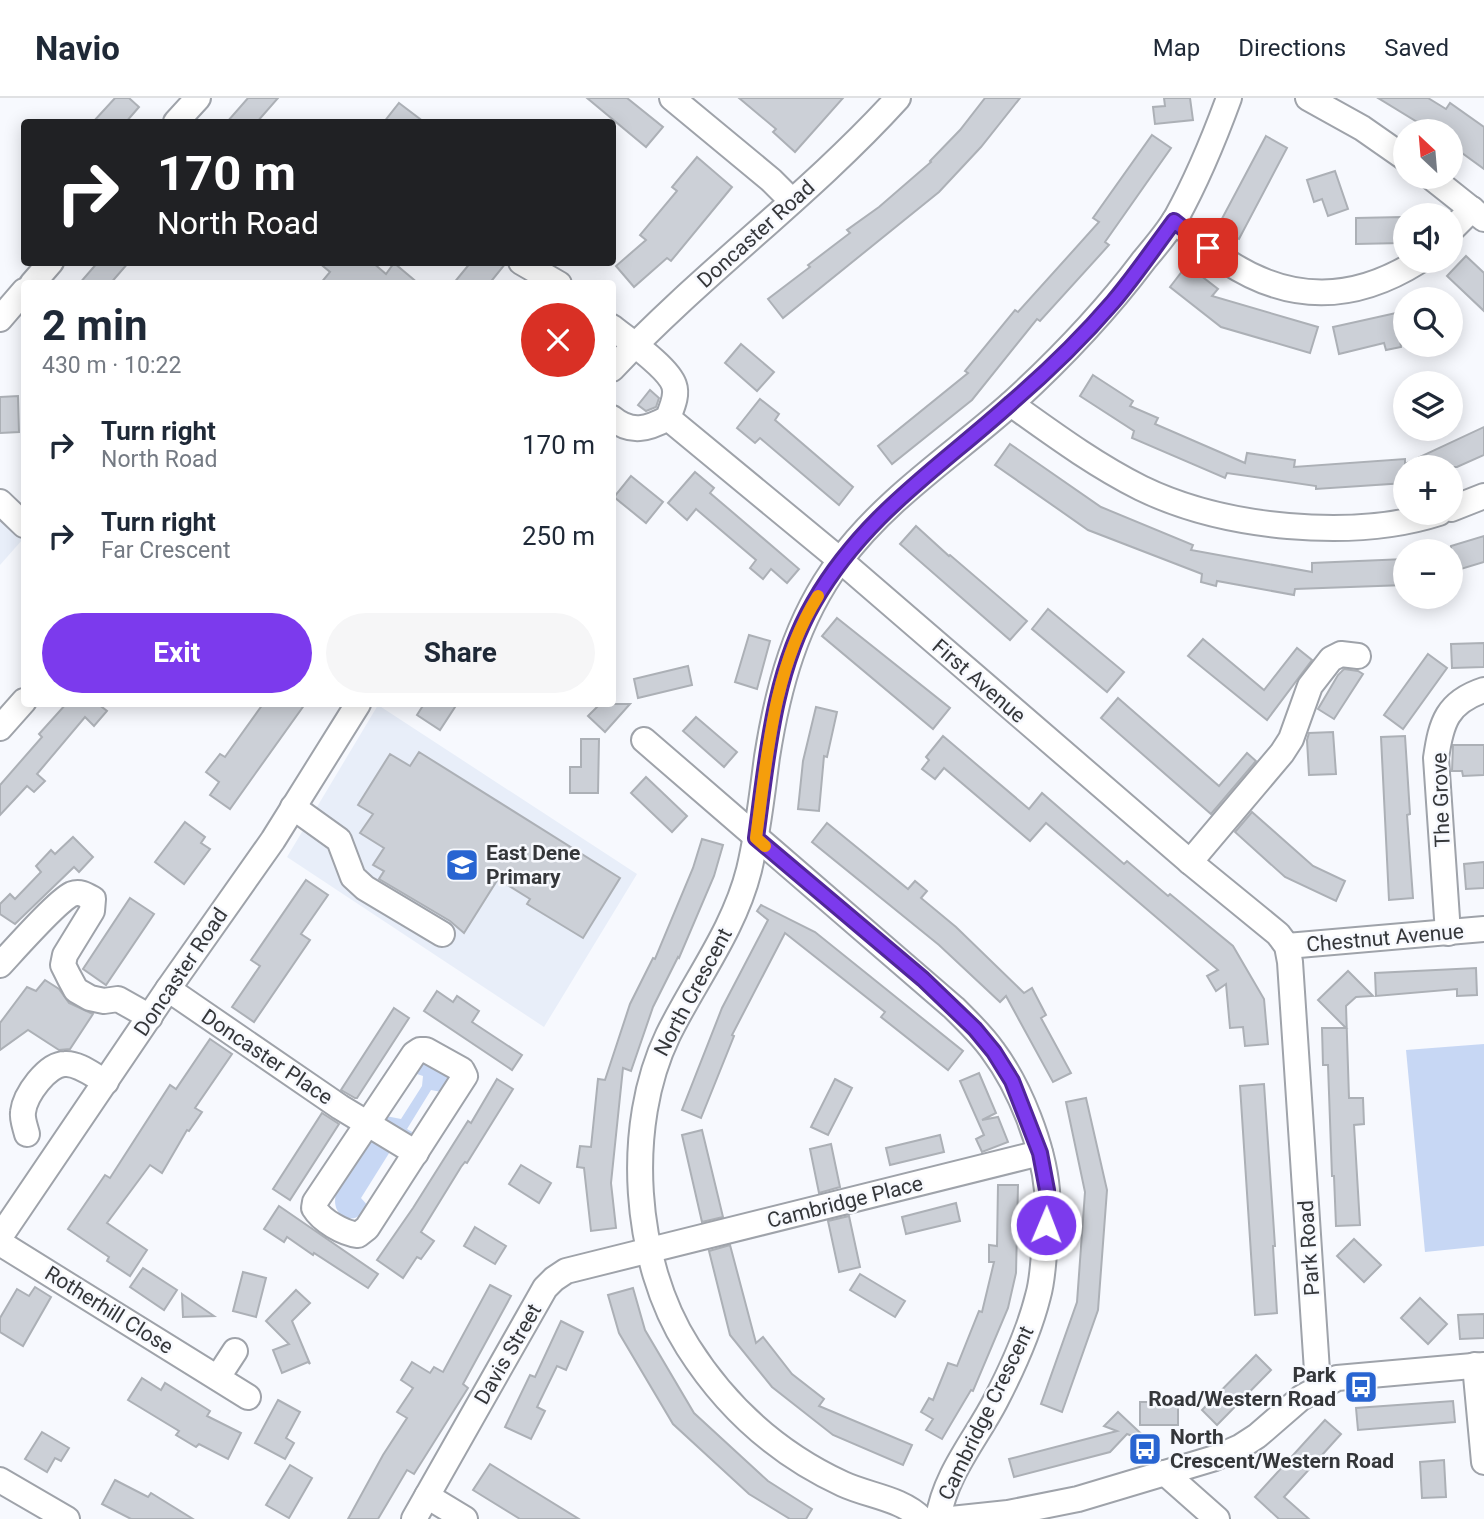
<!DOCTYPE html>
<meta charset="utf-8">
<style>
body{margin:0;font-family:Roboto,sans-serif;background:#f6f6f7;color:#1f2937;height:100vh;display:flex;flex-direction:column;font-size:26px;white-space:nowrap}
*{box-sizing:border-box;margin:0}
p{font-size:23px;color:#747a83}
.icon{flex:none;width:38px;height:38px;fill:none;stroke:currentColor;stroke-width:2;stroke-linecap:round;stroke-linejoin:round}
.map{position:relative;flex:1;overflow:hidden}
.sheet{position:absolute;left:21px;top:182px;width:595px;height:427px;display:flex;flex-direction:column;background:#fff;border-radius:7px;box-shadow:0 4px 18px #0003}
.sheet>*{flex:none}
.hud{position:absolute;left:21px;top:21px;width:595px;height:147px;border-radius:7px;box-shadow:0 4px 18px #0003;background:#202124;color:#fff;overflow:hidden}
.needle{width:46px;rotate:334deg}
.buttons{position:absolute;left:1393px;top:21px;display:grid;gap:14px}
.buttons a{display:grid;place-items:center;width:70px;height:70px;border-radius:50%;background:#fff;box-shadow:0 4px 18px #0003;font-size:35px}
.pin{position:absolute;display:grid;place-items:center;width:60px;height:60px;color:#fff;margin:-30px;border-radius:14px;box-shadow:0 4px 10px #0006}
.me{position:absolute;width:77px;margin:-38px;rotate:1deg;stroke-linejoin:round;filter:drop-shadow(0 0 5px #0008)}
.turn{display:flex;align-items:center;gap:24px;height:147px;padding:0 21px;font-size:32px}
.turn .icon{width:91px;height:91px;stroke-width:2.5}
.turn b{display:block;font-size:49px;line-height:60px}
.round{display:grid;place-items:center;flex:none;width:74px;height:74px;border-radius:37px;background:#f6f6f7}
.overview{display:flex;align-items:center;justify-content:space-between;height:119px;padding:0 21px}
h1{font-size:42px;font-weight:700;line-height:52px}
.button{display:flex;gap:14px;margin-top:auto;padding:14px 21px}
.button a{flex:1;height:80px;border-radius:42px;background:#7c3aed;color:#fff;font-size:28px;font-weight:700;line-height:80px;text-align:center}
.button a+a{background:#f6f6f7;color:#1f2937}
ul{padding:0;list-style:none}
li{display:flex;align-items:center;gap:21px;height:91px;padding:0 21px}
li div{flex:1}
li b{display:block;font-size:26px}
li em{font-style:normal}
header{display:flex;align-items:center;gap:42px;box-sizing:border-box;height:98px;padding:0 35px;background:#fff;border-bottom:2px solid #e0e1e3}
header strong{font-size:33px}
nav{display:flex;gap:38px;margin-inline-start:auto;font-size:24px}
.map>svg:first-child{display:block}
.built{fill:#e8eef9}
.green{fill:#c7d7f4}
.building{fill:#ccd0d7;stroke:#acb0b6;stroke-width:2}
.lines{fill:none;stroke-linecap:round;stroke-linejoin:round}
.minor-casing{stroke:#9fa3aa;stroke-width:28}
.minor{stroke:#fff;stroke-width:24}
.route-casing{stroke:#51269a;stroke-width:18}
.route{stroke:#7c3aed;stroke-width:12}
.slow{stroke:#f59e0b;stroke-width:12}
.labels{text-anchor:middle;stroke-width:5;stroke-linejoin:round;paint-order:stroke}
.street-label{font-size:21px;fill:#35373a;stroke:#f7f9fe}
.poi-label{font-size:21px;font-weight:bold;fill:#35373a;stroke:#f7f9fe;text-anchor:start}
</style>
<header>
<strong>Navio</strong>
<nav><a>Map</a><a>Directions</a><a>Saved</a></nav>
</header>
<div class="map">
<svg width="1484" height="1421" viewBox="0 0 1484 1421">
<rect width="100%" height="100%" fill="#f7f9fe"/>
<!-- built -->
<g class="built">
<path d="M0,421L22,442L0,467Z"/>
<path d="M378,607L637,776L544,929L287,759Z"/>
</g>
<!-- green -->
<g class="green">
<path d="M1484,946V1148L1425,1154L1406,952Z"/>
<path d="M423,962L451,975L447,995L431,992L407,1031L419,1038L416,1042L381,1025V1017L401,1021L422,988L423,978L411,974Z"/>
<path d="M368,1038L391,1052L361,1100L369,1109C362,1116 355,1124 345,1119C317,1105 357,1056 368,1038Z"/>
</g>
<!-- building -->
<g class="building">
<path d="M115,0H129L139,9L126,24H93Z"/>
<path d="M248,0H278L257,24H227Z"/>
<path d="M587,0H627L663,29L646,49Z"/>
<path d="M739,0H843L795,54L773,34L776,31Z"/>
<path d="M985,0H1020L981,49L939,94L783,220L768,201L810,169L808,167L850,135L847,132L879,109L931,64L930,63L960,32Z"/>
<path d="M1164,0H1190L1193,22L1155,26L1153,9L1165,8Z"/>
<path d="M1378,0H1428L1446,11L1450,5L1484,29V71L1451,47V33H1432Z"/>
<path d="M399,5L424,24H384Z"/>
<path d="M1152,37L1171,50L1105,144L1109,147L1040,223L1037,221L972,302L892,366L878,348L968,275L965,273L1015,212L1018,214L1099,124L1093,120Z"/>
<path d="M1266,38L1287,50L1239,141L1217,130Z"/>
<path d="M697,59L732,89L671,163L667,160L634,189L616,168L646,142L640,137L677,93L672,89Z"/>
<path d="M1335,73L1348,111L1328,118L1322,101L1314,104L1307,82Z"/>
<path d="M1402,119V145L1356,146V120Z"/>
<path d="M1466,158L1484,175V213L1447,178Z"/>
<path d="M98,164H129L110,186H79Z"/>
<path d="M318,164H372L386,176L394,165L419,186H320L330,174Z"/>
<path d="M471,164H506V165L489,186H453Z"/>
<path d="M1187,167L1218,191L1212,198L1318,229L1310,255L1221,229L1170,189Z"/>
<path d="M1405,213V241L1400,242L1401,249L1386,252L1384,245L1339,256L1333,229Z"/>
<path d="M741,246L774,274L757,293L725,265Z"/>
<path d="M1093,277L1133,303L1130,308L1158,320L1155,326L1245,365L1247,355L1295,362L1294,369L1405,361V366L1484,329V357L1457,369H1405V385L1316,391V388L1227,375L1225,380L1132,340L1134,333L1080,298Z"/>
<path d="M650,292L659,300L656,309L646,313L638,307Z"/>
<path d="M18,298L19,334L0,335V299Z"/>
<path d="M760,301L779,316L775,322L853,389L839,407L760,340L755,345L737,330Z"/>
<path d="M1010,346L1101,409L1193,447L1191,452L1312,474V465L1405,461V487L1295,491L1294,497L1217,483L1216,488L1201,484L1202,476L1088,432L995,367Z"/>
<path d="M695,374L714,390L710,395L799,471L787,485L771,471L763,481L750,470L756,462L696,411L687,422L668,405Z"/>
<path d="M631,378L663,404L646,425L614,399Z"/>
<path d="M916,428L949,458L950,457L1027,523L1010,542L900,446Z"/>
<path d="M1484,438V464L1451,474V448Z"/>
<path d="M1048,511L1124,574L1107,594L1032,531Z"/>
<path d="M837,520L950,610L933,631L822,538Z"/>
<path d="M749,537L770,543L757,591L735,584Z"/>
<path d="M1203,541L1264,592L1297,550L1312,562L1267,622L1188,558Z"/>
<path d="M1484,545V569L1452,570L1451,546Z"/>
<path d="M1428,556L1447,570L1403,631L1384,617Z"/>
<path d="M688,568L692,587L638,600L634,581Z"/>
<path d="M1344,571L1358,573L1363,576L1334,621L1318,611L1338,577Z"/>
<path d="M1118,600L1219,688L1247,655L1256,663L1211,716L1101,620Z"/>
<path d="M66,606H98L107,613L94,628L85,619L37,676L45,683L34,694L27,688L0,717V687L42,639L39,636Z"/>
<path d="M263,606H305L230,711L210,697L219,684L206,674L220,656L225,659Z"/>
<path d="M424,606H457L440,632L417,617Z"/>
<path d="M600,606H630L605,634L588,618Z"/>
<path d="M816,609L837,614L827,659L824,658L819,713L798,711L803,663Z"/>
<path d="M696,619L737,654L724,669L683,633Z"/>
<path d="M1333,634L1336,676L1309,677L1307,642L1309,635Z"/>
<path d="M943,638L1029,711L1042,695L1124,766L1127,763L1168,798L1170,796L1233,848L1264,901L1268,946L1245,948L1243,929L1230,930L1226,886L1216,893L1207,878L1218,872L1046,725L1030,743L944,670L935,681L922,671L929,662L926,659Z"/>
<path d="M1405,638L1410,716L1407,717L1413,800L1389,802L1381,639Z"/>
<path d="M581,641H599L598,695H570V669H581Z"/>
<path d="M1453,647H1484V677L1463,678L1462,673H1452Z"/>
<path d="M419,654L620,780L583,840L527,806L530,801L498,781L464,835L450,823L379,781L384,773L373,767L384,750L360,735L373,716L358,707L390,656L410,668Z"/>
<path d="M646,679L687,718L672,734L631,695Z"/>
<path d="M1252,714L1313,768L1345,783L1336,803L1285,779L1235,734Z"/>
<path d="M185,724L205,739L201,745L210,751L184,786L155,764Z"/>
<path d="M827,725L908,791L915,783L927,793L921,800L956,829L1024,895L1032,890L1046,917L1041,920L1071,975L1053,984L1006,898L1000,904L939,847L812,744Z"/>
<path d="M73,739L93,759L79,774L74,769L15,826L0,816V806L10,796L15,801L41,774L36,768L51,752L55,756Z"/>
<path d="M702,741L723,747L714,778L679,860L678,859L653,909L631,973L623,970L611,1085L616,1130L591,1133L584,1070L577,1069L580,1048L591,1049L598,981L605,982L630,906L653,860L655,861L693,770Z"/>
<path d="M1484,764V790L1466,791L1464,766Z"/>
<path d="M306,782L328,797L301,836L310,842L254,924L232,909L260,868L251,862Z"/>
<path d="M130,800L154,816L106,887L83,871Z"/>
<path d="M761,807L815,834L963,953L948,972L881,919L885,914L785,835L732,937L734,938L701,1020L682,1012L722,910L768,822L757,813Z"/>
<path d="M1476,870L1477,897L1457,898V891L1376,898L1375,875Z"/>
<path d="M1348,873L1373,898L1356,899L1346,908L1349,1000H1363L1364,1026L1354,1027L1360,1127L1336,1128L1334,1078H1332L1328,967H1323L1322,930H1346L1318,902Z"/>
<path d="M45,882L59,891L69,905L93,916L70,951L59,952L28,932L0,952V925L27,889L36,893Z"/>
<path d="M437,893L453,904L457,898L479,913L472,924L522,957L512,972L424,913Z"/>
<path d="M394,910L409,920L357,1000H355L341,992Z"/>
<path d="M210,941L232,956L195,1010L202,1014L189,1033L187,1032L162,1075L150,1067L107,1125L147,1152L130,1178L107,1163L109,1159L68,1131L105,1077L110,1080L170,987L176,991Z"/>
<path d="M979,975L996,1015L982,1022L998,1019L1008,1044L982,1054L976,1041L984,1037L960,983Z"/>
<path d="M497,981L513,991L467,1065L465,1064L461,1069L421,1134L434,1143L421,1161L417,1159L403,1180L377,1162L413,1110L468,1023L471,1025Z"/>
<path d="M835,981L852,990L828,1037L811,1029Z"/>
<path d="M1264,986L1275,1148H1273L1277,1215L1255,1217L1240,988Z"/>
<path d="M1086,1000L1107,1092L1098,1212L1062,1314L1041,1306L1077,1204L1085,1094L1066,1004Z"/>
<path d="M322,1015L339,1026L290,1102L273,1091Z"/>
<path d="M702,1032L723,1119L702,1124L682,1037Z"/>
<path d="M940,1037L944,1054L890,1067L886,1050Z"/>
<path d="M831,1046L840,1089L819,1095L810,1051Z"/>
<path d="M521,1067L551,1085L539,1105L509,1086Z"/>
<path d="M998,1087H1018L1016,1175L1008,1210L973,1293L971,1292L942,1341L926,1332L933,1321L921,1314L929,1300L933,1302L948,1265L957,1268L979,1213L982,1214L994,1164H989V1147L997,1148Z"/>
<path d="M956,1105L960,1123L906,1136L902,1119Z"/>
<path d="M279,1108L378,1176L368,1190L314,1155L313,1157L287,1139L284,1144L264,1131Z"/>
<path d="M849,1118L860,1169L839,1174L828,1123Z"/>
<path d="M475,1129L506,1148L495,1166L464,1148Z"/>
<path d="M1354,1141L1381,1167L1364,1184L1337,1158Z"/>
<path d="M730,1147L756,1245L763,1239L792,1276L824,1301L819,1308L912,1347L903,1367L833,1337L772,1289L730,1237L709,1153Z"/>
<path d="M143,1170L177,1192L164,1212L130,1189Z"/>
<path d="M243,1174L266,1180L256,1219L233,1213Z"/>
<path d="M860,1176L905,1203L895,1219L850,1192Z"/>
<path d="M490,1187L511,1198L463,1286L468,1290L414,1376L407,1372L378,1421H348L383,1357L407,1320L397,1314L413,1290L401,1282L412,1264L430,1275L434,1269L443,1274Z"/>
<path d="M35,1189L51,1199L23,1248L0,1234V1220L17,1191L29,1198Z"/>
<path d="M633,1190L645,1232L694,1315L768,1383L812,1411L806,1421H790L749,1396L673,1326L619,1235L608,1197Z"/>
<path d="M296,1192L310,1205L292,1223L310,1266L308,1264L282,1275L273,1252L289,1246L266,1223Z"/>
<path d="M182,1196L214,1218L183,1219Z"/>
<path d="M1420,1200L1447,1226L1428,1246L1401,1220Z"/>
<path d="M1484,1216V1240L1460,1241L1458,1217Z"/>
<path d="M561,1223L583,1234L566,1272L557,1268L537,1309L545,1313L531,1341L505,1329L530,1277L535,1279Z"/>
<path d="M1256,1257L1271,1272L1217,1327L1202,1312Z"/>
<path d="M142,1280L161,1292L165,1285L210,1313L207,1318L241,1335L228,1361L199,1346L196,1349L176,1337L179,1333L128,1302Z"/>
<path d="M278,1302L300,1314L286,1340L294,1345L285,1361L255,1345Z"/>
<path d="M1453,1303L1455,1324L1358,1332L1356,1310Z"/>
<rect x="1140" y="1304" width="38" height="23"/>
<path d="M1118,1314L1151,1345L1127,1336L1110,1354L1014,1379L1009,1361L1117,1333L1104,1328Z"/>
<path d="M1325,1322L1341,1336L1284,1399L1309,1421H1279L1255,1399Z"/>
<path d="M42,1334L69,1350L61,1363L55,1360L47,1374L25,1361Z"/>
<path d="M1444,1362L1446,1399L1422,1400L1420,1364Z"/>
<path d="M490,1366L519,1384L579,1421H520L473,1392Z"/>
<path d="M290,1367L312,1380L289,1420L266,1407Z"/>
<path d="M115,1382L148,1399L151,1395L193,1421H131L102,1406Z"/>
</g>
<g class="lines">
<defs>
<g id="minor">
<path d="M672,0L771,82L792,103"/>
<path d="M1308,0L1362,30L1405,60"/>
<path d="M176,24L198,0"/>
<path d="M1431,79L1484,121"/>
<path d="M1174,123C1191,136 1208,151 1226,163C1291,206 1354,204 1419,163"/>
<path d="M1451,132L1472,111"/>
<path d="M521,164L559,186"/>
<path d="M32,186L51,164"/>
<path d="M0,221L24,193"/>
<path d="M612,229C628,242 668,269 674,287C678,298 671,311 668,320C648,331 631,336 612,320"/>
<path d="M612,271C702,175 810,97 898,0"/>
<path d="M1011,306C1053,336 1095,367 1141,390C1223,430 1352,443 1439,415"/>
<path d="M668,320L840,462L1190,764L1278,836L1287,848L1290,864L1317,1273L1322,1287"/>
<path d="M0,404L24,427"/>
<path d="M1451,411L1484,398"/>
<path d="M0,630L24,603"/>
<path d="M644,642L954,910C968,924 982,937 993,953C1020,989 1043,1048 1047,1092C1048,1109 1046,1128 1045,1145C1043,1163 1043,1181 1038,1198C1029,1234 1013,1269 996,1302C976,1341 945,1376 938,1421"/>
<path d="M293,709L339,742L353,779L365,790L442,836"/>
<path d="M1190,764L1282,655L1291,641L1310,588L1331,561L1341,556L1358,558"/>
<path d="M1448,835L1436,660C1441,625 1447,604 1484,592"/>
<path d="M1287,848L1484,831"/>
<path d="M0,867C14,852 57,803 72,796C80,793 86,797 93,801L92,813L65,857L63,867L69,879L76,892L90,900L104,903L118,901L150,919"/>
<path d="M168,891L340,1009L416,1055"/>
<path d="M420,952H426L462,972L465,978L367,1130L358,1137C343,1135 322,1123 314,1110L315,1104L414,956Z"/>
<path d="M27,1036C25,1028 22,1021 23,1014C25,997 47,966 65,966C79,965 94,978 106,984"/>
<path d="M0,1139L168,891L273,742L358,606"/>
<path d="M0,1145L248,1299"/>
<path d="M1475,1267L1484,1364"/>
<path d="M218,1279L235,1253"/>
<path d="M1165,1375L1217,1421"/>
<path d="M0,1382L67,1421"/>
<path d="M427,1398L465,1421"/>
<path d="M414,1421L545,1190L554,1181L566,1173L1040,1055"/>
<path d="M922,1421C901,1400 869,1398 843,1386C778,1356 726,1309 688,1249C633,1163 624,1028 668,937C695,882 734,832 749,772C758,735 762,697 767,659C778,589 796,522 839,464C887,399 955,356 1013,304C1061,260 1105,214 1144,162C1155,149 1167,135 1176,120C1197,82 1214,41 1229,0"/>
<path d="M951,1421L1008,1415L1078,1401L1215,1360L1240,1349L1257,1338L1301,1300L1337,1280L1484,1267"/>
</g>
</defs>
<!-- minor casing -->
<use href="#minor" class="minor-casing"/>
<!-- minor -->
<use href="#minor" class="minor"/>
</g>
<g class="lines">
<defs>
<path id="route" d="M1046,1127L1047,1092L1040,1055L1012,983L994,954L975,931L923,881L756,740C767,660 773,575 814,504C864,417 939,370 1011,305C1047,274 1082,240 1113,204C1135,178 1154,150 1174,123L1208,150"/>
</defs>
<!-- route casing -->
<use href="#route" class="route-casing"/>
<!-- route -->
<use href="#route" class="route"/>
<!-- slow -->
<path class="slow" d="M765,748L756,740C767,659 773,570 818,498"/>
</g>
<!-- icons -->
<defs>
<symbol id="school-square" viewBox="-11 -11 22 22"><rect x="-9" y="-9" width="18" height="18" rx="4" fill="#2864d1" stroke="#f7f9fe"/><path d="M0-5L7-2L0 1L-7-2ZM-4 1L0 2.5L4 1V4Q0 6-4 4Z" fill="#fff"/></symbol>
<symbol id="bus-square" viewBox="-11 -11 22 22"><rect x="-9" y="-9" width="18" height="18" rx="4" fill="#2864d1" stroke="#f7f9fe"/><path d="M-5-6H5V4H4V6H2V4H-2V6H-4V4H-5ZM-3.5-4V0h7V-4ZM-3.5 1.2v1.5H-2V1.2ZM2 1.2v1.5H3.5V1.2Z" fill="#fff"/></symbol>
</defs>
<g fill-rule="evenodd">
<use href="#school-square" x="443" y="748" width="38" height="38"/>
<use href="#bus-square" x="1342" y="1270" width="38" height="38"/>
<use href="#bus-square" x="1126" y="1332" width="38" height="38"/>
</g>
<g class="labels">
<!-- street labels -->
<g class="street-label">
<text transform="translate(756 136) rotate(-42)" y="7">Doncaster Road</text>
<text transform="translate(979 583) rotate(41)" y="7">First Avenue</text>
<text transform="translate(1441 702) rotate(-92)" y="7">The Grove</text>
<text transform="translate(1385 840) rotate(-5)" y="7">Chestnut Avenue</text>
<text transform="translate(181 874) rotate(-56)" y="7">Doncaster Road</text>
<text transform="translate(693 894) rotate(-62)" y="7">North Crescent</text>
<text transform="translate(267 959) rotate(34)" y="7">Doncaster Place</text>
<text transform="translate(845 1104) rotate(-14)" y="7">Cambridge Place</text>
<text transform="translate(1309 1150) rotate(-94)" y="7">Park Road</text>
<text transform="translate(109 1212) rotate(32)" y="7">Rotherhill Close</text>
<text transform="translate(508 1256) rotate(-60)" y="7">Davis Street</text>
<text transform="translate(986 1315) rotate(-64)" y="7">Cambridge Crescent</text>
</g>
<!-- poi labels -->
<g class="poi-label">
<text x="486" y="762">East Dene<tspan x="486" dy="24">Primary</tspan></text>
<text x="1336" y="1284" text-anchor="end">Park<tspan x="1336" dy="24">Road/Western Road</tspan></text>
<text x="1170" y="1346">North<tspan x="1170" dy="24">Crescent/Western Road</tspan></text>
</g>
</g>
</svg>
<div class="buttons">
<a><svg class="needle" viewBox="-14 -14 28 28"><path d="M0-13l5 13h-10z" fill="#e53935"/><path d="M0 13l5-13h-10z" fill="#747a83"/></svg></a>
<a><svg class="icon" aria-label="sound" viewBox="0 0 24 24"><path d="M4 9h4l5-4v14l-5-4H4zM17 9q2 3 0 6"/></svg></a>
<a><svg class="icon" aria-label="search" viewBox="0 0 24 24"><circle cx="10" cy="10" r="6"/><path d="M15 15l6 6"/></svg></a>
<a><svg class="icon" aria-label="layers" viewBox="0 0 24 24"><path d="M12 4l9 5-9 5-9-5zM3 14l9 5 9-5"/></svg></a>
<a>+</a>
<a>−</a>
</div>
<div class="pin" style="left:1208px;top:150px;background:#d93025"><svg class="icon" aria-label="arrive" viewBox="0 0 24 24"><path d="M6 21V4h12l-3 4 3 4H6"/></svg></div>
<svg class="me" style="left:1046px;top:1127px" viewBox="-20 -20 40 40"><circle r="17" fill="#7c3aed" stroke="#fff" stroke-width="3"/><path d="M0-11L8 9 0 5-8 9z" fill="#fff"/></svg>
<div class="hud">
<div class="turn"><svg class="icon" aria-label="right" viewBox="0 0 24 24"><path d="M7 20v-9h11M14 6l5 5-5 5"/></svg><div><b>170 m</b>North Road</div></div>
</div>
<section class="sheet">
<div class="overview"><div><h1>2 min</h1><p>430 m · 10:22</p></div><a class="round" style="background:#d93025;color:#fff"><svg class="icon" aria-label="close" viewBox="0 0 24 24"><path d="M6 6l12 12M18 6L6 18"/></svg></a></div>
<ul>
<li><svg class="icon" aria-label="right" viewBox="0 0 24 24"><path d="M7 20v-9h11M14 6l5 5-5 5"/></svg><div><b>Turn right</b><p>North Road</p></div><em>170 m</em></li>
<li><svg class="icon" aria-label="right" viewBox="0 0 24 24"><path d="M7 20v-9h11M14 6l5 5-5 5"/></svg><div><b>Turn right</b><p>Far Crescent</p></div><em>250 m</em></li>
</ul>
<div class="button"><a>Exit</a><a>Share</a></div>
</section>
</div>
